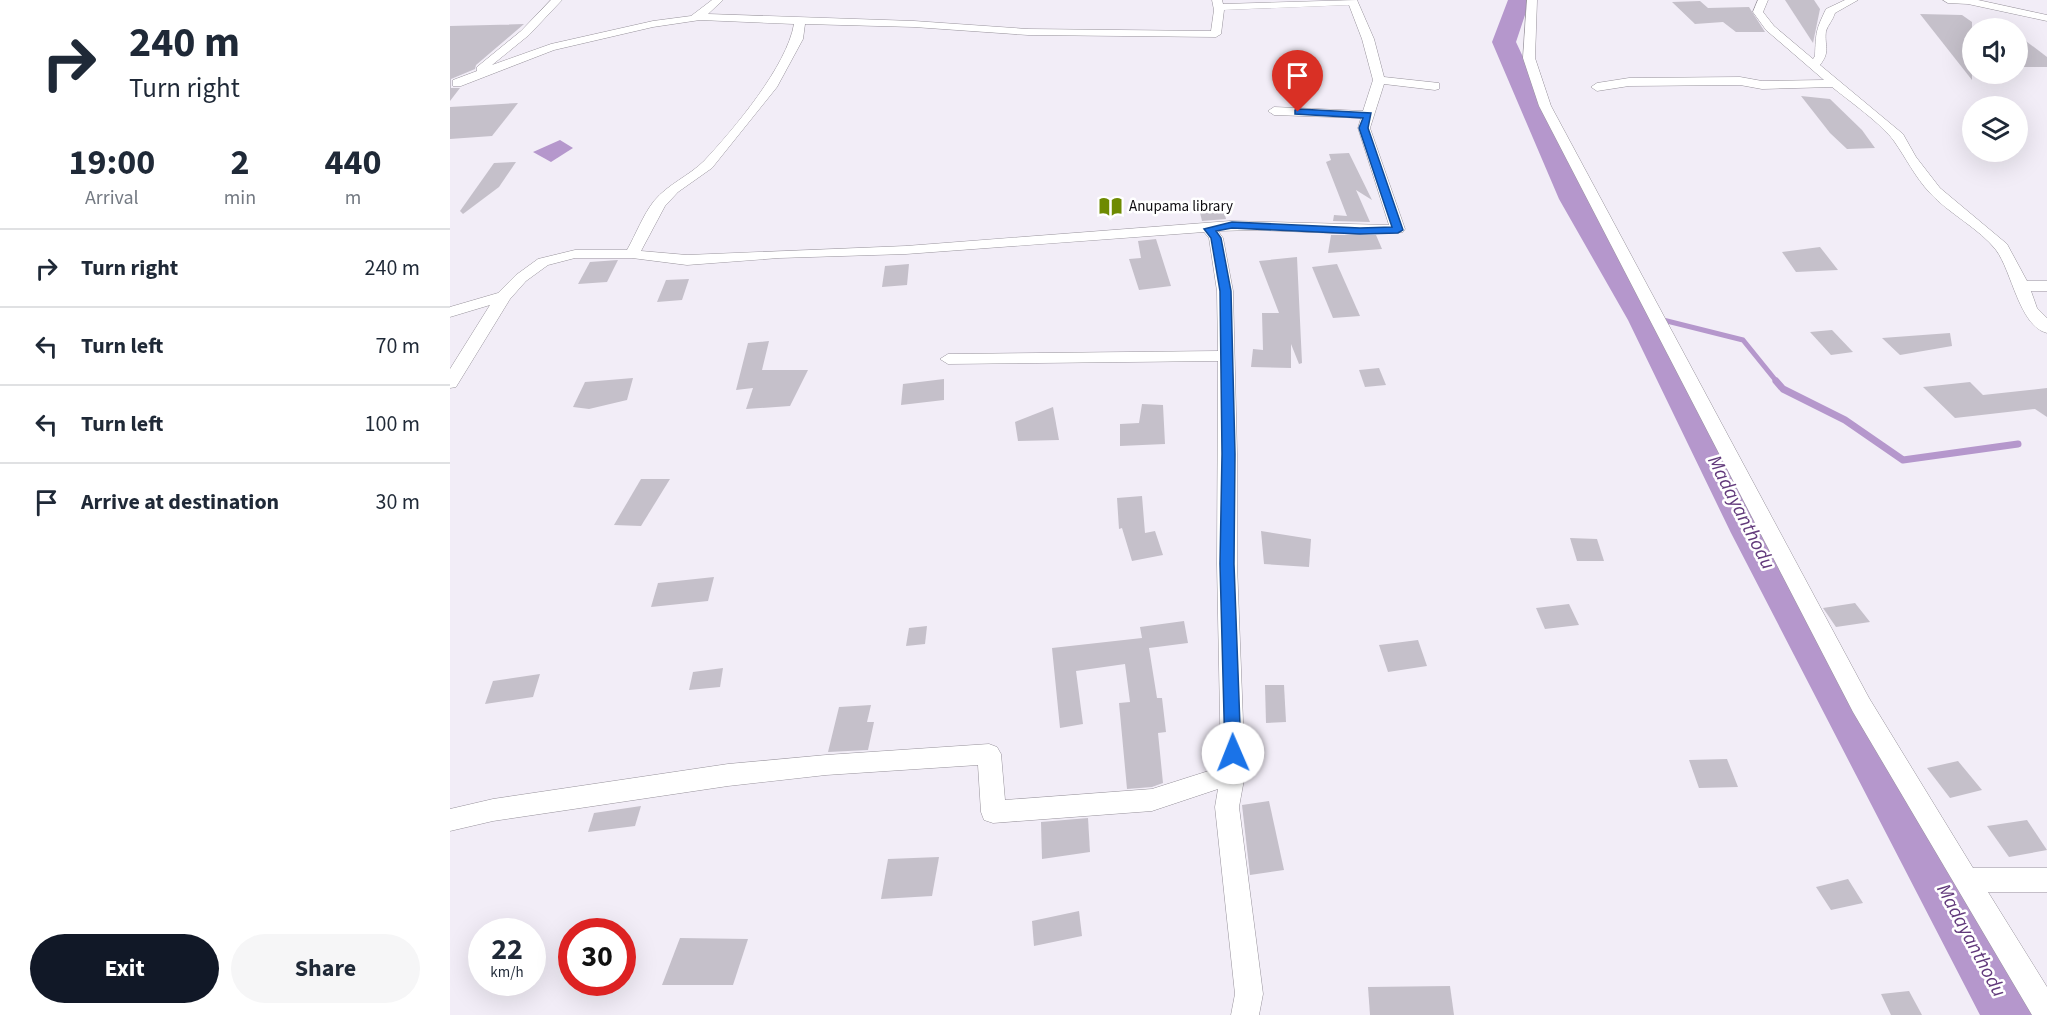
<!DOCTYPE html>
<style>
body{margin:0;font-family:"Source Sans 3",sans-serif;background:#f6f6f7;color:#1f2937;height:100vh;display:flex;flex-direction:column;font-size:22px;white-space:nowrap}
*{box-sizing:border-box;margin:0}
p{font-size:20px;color:#747a83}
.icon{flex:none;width:33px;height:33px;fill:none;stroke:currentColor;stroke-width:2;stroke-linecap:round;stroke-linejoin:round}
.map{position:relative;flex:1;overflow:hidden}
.details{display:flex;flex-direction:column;background:#fff;width:450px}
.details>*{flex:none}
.hud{background:#fff;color:#1f2937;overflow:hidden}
.controls{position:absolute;left:1512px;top:18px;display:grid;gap:12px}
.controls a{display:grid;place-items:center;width:66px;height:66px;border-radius:50%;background:#fff;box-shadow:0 6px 24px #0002;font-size:30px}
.speed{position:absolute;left:18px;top:918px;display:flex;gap:12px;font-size:30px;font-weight:700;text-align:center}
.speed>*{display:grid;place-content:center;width:78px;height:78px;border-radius:50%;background:#fff;box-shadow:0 6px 24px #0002;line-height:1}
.speed small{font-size:15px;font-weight:400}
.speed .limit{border:9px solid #d22;background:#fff;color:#111}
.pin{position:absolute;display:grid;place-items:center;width:51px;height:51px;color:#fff;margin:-62px -26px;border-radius:50% 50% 50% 0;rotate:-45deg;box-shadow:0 0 6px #0007}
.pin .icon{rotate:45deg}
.me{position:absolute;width:66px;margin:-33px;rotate:359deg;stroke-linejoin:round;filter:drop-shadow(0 0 4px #0008)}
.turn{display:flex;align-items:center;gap:21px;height:126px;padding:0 30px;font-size:27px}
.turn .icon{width:78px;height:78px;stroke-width:2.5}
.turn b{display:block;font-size:42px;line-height:51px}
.eta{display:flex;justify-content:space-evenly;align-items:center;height:102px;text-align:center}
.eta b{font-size:36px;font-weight:700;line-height:42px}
.button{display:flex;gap:12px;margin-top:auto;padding:12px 30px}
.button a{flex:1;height:69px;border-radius:36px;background:#111827;color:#fff;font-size:24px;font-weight:700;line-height:69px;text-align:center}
.button a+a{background:#f6f6f7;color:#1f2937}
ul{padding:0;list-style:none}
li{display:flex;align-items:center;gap:18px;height:78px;padding:0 30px;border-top:2px solid #e0e1e3}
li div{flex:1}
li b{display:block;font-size:22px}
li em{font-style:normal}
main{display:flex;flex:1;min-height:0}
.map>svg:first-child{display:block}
.water{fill:#b597cc}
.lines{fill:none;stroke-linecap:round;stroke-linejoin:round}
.stream-far1{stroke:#b597cc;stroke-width:5}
.stream{stroke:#b597cc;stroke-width:7}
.river{fill:#b597cc;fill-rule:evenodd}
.building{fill:#c5c0ca}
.minor-casing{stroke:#97929b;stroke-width:1}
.minor{fill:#fff;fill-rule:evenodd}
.route{fill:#1a73e8;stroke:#114b97;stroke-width:1.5}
.labels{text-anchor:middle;stroke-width:5;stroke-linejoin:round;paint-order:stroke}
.far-poi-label{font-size:15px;fill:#0d0b0f;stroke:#fff;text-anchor:start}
.water-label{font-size:20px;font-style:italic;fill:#61397b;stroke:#fff}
</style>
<main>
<section class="details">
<div class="hud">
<div class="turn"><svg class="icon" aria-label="right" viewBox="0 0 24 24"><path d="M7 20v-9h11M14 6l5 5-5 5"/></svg><div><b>240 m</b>Turn right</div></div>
</div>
<div class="eta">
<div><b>19:00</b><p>Arrival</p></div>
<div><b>2</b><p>min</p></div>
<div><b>440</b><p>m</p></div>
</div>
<ul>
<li><svg class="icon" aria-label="right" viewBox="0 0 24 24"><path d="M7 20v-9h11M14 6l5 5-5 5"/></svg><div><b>Turn right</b></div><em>240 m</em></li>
<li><svg class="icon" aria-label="left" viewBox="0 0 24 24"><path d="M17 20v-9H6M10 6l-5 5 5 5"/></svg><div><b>Turn left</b></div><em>70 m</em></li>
<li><svg class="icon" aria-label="left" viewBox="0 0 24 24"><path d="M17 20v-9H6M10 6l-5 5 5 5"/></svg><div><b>Turn left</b></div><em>100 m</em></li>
<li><svg class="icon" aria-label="arrive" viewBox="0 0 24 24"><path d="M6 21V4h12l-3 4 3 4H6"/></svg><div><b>Arrive at destination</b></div><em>30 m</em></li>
</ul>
<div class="button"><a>Exit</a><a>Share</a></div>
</section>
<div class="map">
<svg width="1597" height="1015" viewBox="0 0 1597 1015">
<rect width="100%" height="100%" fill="#f2edf7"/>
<!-- water -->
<path class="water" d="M110,140L123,148L101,162L83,152Z"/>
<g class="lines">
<!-- stream-far1 -->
<path class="stream-far1" d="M1193,315L1293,340L1327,382"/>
<!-- stream -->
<path class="stream" d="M1326,381L1333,389L1395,420L1453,460L1568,444"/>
<!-- river -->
<path class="river" d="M1058,0H1080L1066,42L1139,199L1212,320L1323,533L1585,993L1594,1015H1530L1281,533L1178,320L1109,199L1042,42Z"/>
</g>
<!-- building -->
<g class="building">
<path d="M1335,0H1364L1370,9L1363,43Z"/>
<path d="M1250,1L1258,8L1299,7L1315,32H1286L1273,22L1245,24L1222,2Z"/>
<path d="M1470,14L1512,15L1522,22V80Z"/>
<path d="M74,24L26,65L25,69L1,79V88H10L0,101V26Z"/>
<path d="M1568,35L1597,57V67H1568Z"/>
<path d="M1351,96L1380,99L1412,130L1425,148L1397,149L1380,133Z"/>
<path d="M68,103L42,136L0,139V107Z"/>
<path d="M899,153L922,200L906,190L920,222L883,221L884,215L897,216L876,162L881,160L879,154Z"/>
<path d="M66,162L49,187L13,214L10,211L44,163Z"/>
<path d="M772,202L776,219L752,221L748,204Z"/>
<path d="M881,235H926L932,249L878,253Z"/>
<path d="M706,239L721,286L689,290L679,259L691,258L688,241Z"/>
<path d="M1370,247L1388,270L1346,272L1332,252Z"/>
<path d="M847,257L852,363L849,364L841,344V368L801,367L803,349L813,350L812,313H829L809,261Z"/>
<path d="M168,260L157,282L128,284L140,262Z"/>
<path d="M459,264L457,285L432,287L435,266Z"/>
<path d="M887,264L910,316L883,318L862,267Z"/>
<path d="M239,279L232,300L207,302L216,280Z"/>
<path d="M1382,330L1403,352L1381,355L1360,332Z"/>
<path d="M1500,333L1502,346L1450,355L1432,338Z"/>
<path d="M319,341L312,370H358L340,406L296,409L303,388L286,390L298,343Z"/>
<path d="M929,368L936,385L915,387L909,370Z"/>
<path d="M183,378L177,400L139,409L123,407L135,382Z"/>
<path d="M494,379V400L451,405L453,384Z"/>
<path d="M1520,382L1533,395L1597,388V417L1585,409L1505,418L1473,387Z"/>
<path d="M692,404L713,405L715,444L670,446V424L689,423Z"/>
<path d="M603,407L609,440L568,441L565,422Z"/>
<path d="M191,479H220L191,526L164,525Z"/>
<path d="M692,496L695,533L705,531L713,555L682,561L672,528L669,529L667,498Z"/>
<path d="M811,531L861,539L859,567L814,564Z"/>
<path d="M1120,538L1147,539L1154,561H1127Z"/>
<path d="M264,577L258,601L201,607L208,583Z"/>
<path d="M1405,603L1420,622L1386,627L1373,608Z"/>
<path d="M1119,604L1129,625L1095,629L1086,608Z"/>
<path d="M734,621L738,643L699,648L707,698H712L716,732L708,733L713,783L702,787L677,789L669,703L680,702L675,664L626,671L633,724L610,728L602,648L692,638L690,627Z"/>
<path d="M477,626L475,644L456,646L459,628Z"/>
<path d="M968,640L977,666L938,672L929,645Z"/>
<path d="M273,668L270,687L239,690L243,672Z"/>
<path d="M90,674L83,697L35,704L43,681Z"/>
<path d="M815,685H834L836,722L816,723Z"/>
<path d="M421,705L417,722H424L418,750L378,752L389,707Z"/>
<path d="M1277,759L1288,787L1249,788L1239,760Z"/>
<path d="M1508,761L1532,790L1500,798L1477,768Z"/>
<path d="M819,801L834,870L800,875L792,805Z"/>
<path d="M191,806L185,826L138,832L144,813Z"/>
<path d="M638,818L640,852L592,859L591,822Z"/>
<path d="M1577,820L1597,850L1559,857L1537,826Z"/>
<path d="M489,857L482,896L431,899L438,859Z"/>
<path d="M1398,879L1413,903L1381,910L1366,887Z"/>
<path d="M629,911L632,936L584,946L582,921Z"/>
<path d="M230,938L298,939L283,985H212Z"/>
<path d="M1000,986L1004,1015H920L918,987Z"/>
<path d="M1459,991L1472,1015H1441L1431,994Z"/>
</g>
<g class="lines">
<defs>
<g id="minor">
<path d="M101,0H112L79,35L42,65L101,44L203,21L241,16L262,0H273L258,14L464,21L578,29L761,31L764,10L762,0H772L773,4L907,0L924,39L934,77L989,83V89L985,90L934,84L920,128L955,229L953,232L907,234L805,230L768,231L773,238L783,291L787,454V564L795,774L789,807L813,994L809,1015H781L785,994L765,807L768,789L702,811L543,823L534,820L531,812L528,765L376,775L278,786L43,821L0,831V809L43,799L278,764L376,755L539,744L547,747L551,754L555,800L702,789L771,767L767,564L768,361L498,364L490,359L498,354L768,351L767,291L759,238L754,232L456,254L329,258L237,265L182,258H125L98,265L76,281L60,299L6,387L0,388V369L40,305L0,317V307L48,293L66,275L88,259L125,250H177C186,234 193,215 204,201C218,184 239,176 254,161C284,129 337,66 344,24L250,20L203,27L104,50L11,86H3V80L27,71V67L71,31ZM899,5L912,39L923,80L913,111L824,107L818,111L824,115L911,118L908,128L939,225L780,221L456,246L237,255L191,251L215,206L228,192L262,168L327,87L353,39L355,24L464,27L578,35L766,37L771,34L774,10Z"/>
<path d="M1077,0H1087L1085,58L1101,106L1419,698L1523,868H1597V892H1538L1597,987V1015H1582L1403,712L1089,106L1073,58Z"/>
<path d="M1308,0H1318L1313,12L1324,26L1363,59L1365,56C1366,31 1366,30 1376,9L1395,0H1408L1385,13C1383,20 1378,25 1376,31C1374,46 1381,51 1370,65L1453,134L1466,157L1490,188L1557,244L1577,281H1597V291H1581L1587,308L1597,318V333C1569,326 1562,271 1546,250C1530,229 1498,213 1480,193C1465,177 1456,158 1444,141C1433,125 1398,100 1382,87L1312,89L1290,85L1179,86L1147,91L1141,87L1147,83L1179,78L1290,77L1312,81L1374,80L1316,30L1303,12Z"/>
<path d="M1493,0H1528L1597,15V21L1518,4L1498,3Z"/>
</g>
</defs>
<!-- minor casing -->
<use href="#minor" class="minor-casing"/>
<!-- minor -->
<use href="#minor" class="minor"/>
</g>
<!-- route -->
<path class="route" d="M848,109L921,113L918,128L953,230L948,233L910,234L782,228L766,231L771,238L781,291L785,454L784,564L791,753L789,758L783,760L777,758L775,753L770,564L772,454L770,291L761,238L754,229L782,222L910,228L942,227L909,128L913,118L845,114V110Z"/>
<!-- icons -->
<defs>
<symbol id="library-bare" viewBox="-9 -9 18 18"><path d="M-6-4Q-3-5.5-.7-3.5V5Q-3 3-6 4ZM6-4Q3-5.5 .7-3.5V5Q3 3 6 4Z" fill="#6e8a01" stroke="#fff" stroke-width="2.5" paint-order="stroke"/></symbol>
</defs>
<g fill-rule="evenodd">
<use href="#library-bare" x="644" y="190" width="33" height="33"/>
</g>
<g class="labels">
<!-- far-poi labels -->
<g class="far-poi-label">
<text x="679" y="211">Anupama library</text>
</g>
<!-- water labels -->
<g class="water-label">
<text transform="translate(1292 512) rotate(63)" y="7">Madayanthodu</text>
<text transform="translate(1522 940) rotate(62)" y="7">Madayanthodu</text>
</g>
</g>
</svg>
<div class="controls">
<a><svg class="icon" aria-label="sound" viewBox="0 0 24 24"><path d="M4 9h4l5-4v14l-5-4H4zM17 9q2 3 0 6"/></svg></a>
<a><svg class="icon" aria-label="layers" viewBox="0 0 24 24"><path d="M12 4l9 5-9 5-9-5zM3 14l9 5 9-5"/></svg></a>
</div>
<div class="speed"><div>22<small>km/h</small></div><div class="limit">30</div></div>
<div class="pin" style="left:848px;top:112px;background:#d93025"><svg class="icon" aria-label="arrive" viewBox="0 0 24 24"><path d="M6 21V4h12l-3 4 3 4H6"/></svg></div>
<svg class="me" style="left:783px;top:753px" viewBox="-20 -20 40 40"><circle r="19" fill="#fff"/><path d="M0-13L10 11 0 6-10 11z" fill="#1a73e8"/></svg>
</div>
</main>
